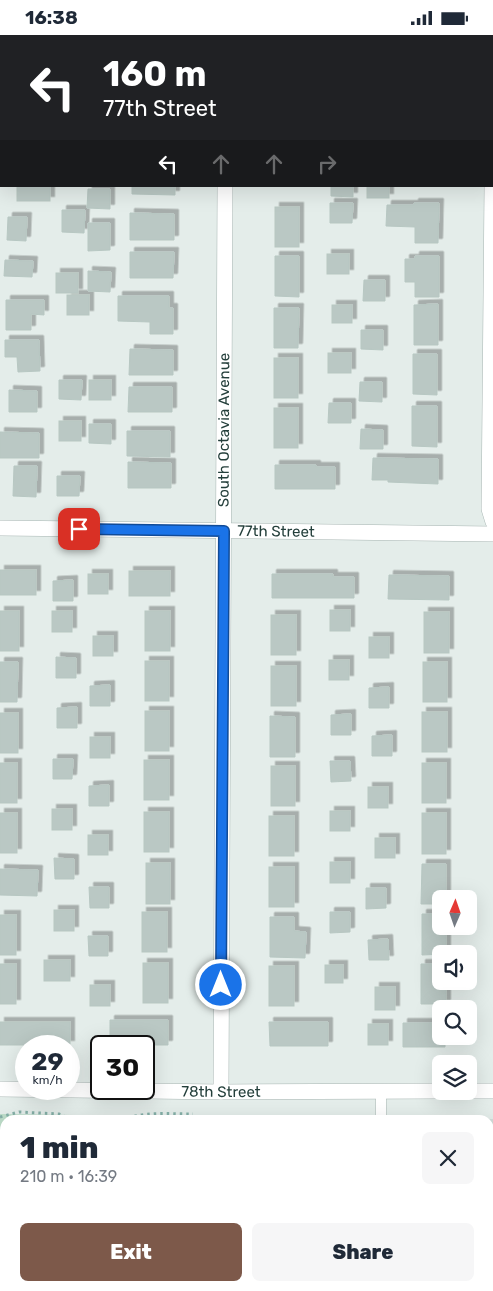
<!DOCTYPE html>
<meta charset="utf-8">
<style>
body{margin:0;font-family:Rubik,sans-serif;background:#f6f6f7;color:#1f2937;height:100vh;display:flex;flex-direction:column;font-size:19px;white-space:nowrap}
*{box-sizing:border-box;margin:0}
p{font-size:16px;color:#747a83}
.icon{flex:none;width:28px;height:28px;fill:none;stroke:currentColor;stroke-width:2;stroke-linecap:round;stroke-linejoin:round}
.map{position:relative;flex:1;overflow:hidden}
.drawer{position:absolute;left:0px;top:1080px;width:494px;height:176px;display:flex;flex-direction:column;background:#fff;border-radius:15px 15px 0 0;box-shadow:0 5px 20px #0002}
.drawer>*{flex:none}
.top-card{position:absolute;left:0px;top:0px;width:494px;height:152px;box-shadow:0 5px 20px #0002;background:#202124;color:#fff;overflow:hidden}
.needle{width:32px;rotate:2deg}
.tools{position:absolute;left:432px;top:855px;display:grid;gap:10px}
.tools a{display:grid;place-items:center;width:45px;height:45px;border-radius:8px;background:#fff;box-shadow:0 5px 20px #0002;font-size:25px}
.speed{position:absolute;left:15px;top:1000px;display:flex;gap:10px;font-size:25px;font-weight:700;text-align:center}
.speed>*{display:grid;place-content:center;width:65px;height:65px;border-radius:50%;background:#fff;box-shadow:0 5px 20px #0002;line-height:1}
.speed small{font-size:12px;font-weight:400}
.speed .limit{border:2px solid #111;border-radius:8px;background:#fff;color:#111}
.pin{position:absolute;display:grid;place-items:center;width:42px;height:42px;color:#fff;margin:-21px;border-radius:10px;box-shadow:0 2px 8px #0006}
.me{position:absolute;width:55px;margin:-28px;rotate:0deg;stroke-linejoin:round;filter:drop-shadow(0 0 4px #0008)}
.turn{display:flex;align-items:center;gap:18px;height:105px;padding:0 20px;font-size:22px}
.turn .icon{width:65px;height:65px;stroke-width:2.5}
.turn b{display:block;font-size:35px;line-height:42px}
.lanes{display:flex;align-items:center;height:48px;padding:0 20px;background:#0003;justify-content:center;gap:25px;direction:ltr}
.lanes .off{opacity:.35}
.round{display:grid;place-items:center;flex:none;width:52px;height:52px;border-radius:8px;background:#f6f6f7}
.headline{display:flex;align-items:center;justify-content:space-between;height:85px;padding:0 20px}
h1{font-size:30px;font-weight:800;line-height:38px}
.primary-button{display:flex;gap:10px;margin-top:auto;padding:10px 20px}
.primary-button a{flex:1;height:58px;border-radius:8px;background:#7d594a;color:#fff;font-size:20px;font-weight:800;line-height:58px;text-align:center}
.primary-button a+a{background:#f6f6f7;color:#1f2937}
.status{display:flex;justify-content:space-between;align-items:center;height:35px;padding:0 25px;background:#fff;direction:ltr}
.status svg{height:14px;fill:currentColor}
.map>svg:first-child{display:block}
.built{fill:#d2ddda}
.green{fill:#bedeca}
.building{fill:#bac8c4;stroke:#b7c7c2;filter:url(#shadow)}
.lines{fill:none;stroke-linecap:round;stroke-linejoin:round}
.service-casing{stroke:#a7b5b2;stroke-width:11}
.minor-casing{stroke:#a7b5b2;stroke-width:16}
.path{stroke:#85b0a8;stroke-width:3;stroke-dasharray:2.5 4;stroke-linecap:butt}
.service{stroke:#fff;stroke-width:10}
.minor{stroke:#fff;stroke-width:15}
.route-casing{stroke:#114b97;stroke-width:12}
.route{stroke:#1a73e8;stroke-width:9}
.labels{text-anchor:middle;stroke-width:4.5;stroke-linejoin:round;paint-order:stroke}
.street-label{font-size:15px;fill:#243f3b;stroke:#f5faf8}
</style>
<div class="status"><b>16:38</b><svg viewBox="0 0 49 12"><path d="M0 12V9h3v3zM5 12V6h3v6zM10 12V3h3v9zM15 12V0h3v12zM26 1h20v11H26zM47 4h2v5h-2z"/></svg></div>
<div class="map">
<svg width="493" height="1256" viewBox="0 0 493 1256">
<defs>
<filter id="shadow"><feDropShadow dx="4.5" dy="-4.5" stdDeviation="0" flood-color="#0004"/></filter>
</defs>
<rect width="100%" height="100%" fill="#e4edea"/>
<!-- built -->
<path class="built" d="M221,1082L493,1084V1256H221V1251H489V1085H221Z"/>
<!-- green -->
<path class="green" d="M0,1079L221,1082V1085H5V1251H220V1256H0Z"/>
<!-- building -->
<g class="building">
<rect x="281" y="0" width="55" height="1"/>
<rect x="17" y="151" width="33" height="15"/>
<path d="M132,151H175V160L132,159Z"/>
<path d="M331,151H353V162L331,161Z"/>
<rect x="367" y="151" width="22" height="12"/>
<path d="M88,154H110V174L87,173Z"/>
<path d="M330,168H353L352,188H330Z"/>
<path d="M414,168H439L438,208H415V192L386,191L387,170H414Z"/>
<rect x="275" y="172" width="24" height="40"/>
<path d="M62,175H85L84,198L62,197Z"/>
<path d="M130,178L174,179V205H130Z"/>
<path d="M8,182H27L26,206L7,205Z"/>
<path d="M88,188H110V215L88,216Z"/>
<path d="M130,217H174L173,243H130Z"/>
<rect x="327" y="219" width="22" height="20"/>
<path d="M275,221H299V262L275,261Z"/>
<path d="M415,221H439V262H415V247H405V224H415Z"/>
<path d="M5,225L33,226L32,242L4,241Z"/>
<path d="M88,236L111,237L110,257L88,256Z"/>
<rect x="56" y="238" width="22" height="20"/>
<path d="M364,245H385V266H363Z"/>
<rect x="67" y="260" width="22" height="20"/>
<path d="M118,261H169V273H173V299H150V287L118,286Z"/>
<path d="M6,265H44V280L31,279V295H6Z"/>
<path d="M438,269V310H414V270Z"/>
<rect x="332" y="270" width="20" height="18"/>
<path d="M274,273H299L298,313H274Z"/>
<path d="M361,295H383V315L361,314Z"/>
<path d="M5,305H39L40,336L18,337L17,322H5Z"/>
<path d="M130,314L173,315V340H129Z"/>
<rect x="328" y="318" width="23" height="20"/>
<path d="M413,319H437V360L413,359Z"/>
<rect x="274" y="323" width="24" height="40"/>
<path d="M59,345H82L81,365L59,364Z"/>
<rect x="89" y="345" width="22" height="20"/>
<path d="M360,347H382V367L359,366Z"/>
<path d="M129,352H172V377H128Z"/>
<path d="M9,355L37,356V377H9Z"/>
<path d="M329,368H351V388H328Z"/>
<path d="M412,371H437V412L412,411Z"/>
<rect x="274" y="373" width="24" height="40"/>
<rect x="59" y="386" width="22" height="20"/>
<path d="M89,389H111V409L89,408Z"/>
<path d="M361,394L383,395V414H360Z"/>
<path d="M127,396H170V422L127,421Z"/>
<path d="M0,397L39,398V423H0Z"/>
<path d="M373,423L438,424V449L388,447V445H372Z"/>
<path d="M128,427L171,428V453H128Z"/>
<path d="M275,430H316V432H335V454H275Z"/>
<path d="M14,431H37L36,462L13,461Z"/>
<path d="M57,441H80L79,461H57Z"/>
<rect x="0" y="535" width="36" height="25"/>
<rect x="129" y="536" width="41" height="25"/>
<rect x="88" y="539" width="20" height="20"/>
<path d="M272,539H333V542H354V563H272Z"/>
<path d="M389,540L449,541V565L388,564Z"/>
<path d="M73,545V566H53V546Z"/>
<rect x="330" y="575" width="20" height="21"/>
<rect x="0" y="576" width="19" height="40"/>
<rect x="52" y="576" width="20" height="21"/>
<rect x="145" y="576" width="25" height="40"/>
<rect x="424" y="577" width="25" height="41"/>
<rect x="271" y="580" width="25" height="40"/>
<rect x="93" y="601" width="20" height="20"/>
<rect x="369" y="602" width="20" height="21"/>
<path d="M56,622L76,623V643H56Z"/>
<rect x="329" y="625" width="20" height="20"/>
<rect x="145" y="626" width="24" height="40"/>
<path d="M0,627H18L17,667H0Z"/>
<rect x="423" y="627" width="24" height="40"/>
<rect x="271" y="631" width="25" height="40"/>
<path d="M110,650V671H90V651Z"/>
<path d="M389,652V673H369V653Z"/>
<path d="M77,672V693H57V673Z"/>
<rect x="145" y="676" width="24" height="40"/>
<rect x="422" y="677" width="25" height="40"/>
<rect x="0" y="678" width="18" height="40"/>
<path d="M351,679V700H331V680Z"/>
<path d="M270,681L295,682V722H270Z"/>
<path d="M392,700V721H372V701Z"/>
<rect x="90" y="702" width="20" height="21"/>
<path d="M53,724H73L72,744H53Z"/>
<rect x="144" y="725" width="25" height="40"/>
<path d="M330,726H350L351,746L331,747Z"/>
<rect x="0" y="728" width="17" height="40"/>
<rect x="422" y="728" width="24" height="40"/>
<rect x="271" y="731" width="24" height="40"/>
<path d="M109,750V771H89V751Z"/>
<rect x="368" y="752" width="20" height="21"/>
<rect x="52" y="774" width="20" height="21"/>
<rect x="330" y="776" width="20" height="20"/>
<rect x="144" y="777" width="25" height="40"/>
<rect x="0" y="778" width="17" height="40"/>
<rect x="422" y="778" width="24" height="41"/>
<rect x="269" y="781" width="25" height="40"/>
<rect x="88" y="800" width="20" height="20"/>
<rect x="375" y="803" width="20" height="20"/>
<path d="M54,823L74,824V844H55Z"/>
<rect x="330" y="827" width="20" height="21"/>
<rect x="146" y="828" width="24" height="41"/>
<path d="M422,829H446V864H441V869H421Z"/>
<rect x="269" y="832" width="25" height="40"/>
<path d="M0,834L38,835L37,861L0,860Z"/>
<path d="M89,852H109V873H90Z"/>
<path d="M366,853H386V873L366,874Z"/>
<rect x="54" y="875" width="20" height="21"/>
<rect x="142" y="877" width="25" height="40"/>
<path d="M330,877H350V897L330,898Z"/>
<path d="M422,879H441V891H446V919L422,920Z"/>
<rect x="0" y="880" width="16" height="40"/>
<path d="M270,882H294V896L306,897L305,923L270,922Z"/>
<path d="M88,901H108V921H89Z"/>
<path d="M388,904L389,925H369L368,905Z"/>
<rect x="44" y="925" width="26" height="21"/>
<rect x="143" y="928" width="25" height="40"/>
<rect x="0" y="929" width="16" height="40"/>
<path d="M421,929H441V946H446V969H421Z"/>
<rect x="325" y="930" width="18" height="18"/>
<rect x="269" y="931" width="25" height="40"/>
<rect x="90" y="950" width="20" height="21"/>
<rect x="375" y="952" width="20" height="23"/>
<path d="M110,985H168V1010H126V1007H110Z"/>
<rect x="0" y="987" width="70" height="23"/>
<path d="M269,987H328V1011H270Z"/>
<path d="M403,988H441V1001H445V1012H403Z"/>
<rect x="368" y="989" width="20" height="21"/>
<rect x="255" y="1251" width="115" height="5"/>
<rect x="394" y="1251" width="87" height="5"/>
</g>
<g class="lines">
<defs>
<g id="service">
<path d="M381,1085V1056"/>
<path d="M379,1256V1251"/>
<path d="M492,1256L493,1112"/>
</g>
<g id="minor">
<path d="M226,1V0"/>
<path d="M492,66L493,0"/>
<path d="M492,151L489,474L493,487"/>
<path id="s1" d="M0,493L493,499"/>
<path id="s2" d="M0,1054L221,1057L441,1056"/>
<path d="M469,1056H493"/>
<path id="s3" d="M221,1057L225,151"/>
</g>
</defs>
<!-- service casing -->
<use href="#service" class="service-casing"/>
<!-- minor casing -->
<use href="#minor" class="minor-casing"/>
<!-- path -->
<g class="path">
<path d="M0,1082L19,1077L59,1079L73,1085"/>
<path d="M122,1085C144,1076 169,1079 193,1079"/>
<path d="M0,1145L5,1169"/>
<path d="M40,1251L43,1256"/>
</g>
<!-- service -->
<use href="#service" class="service"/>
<!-- minor -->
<use href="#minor" class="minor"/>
</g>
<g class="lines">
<defs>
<path id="route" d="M79,494L224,496L221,950"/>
</defs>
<!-- route casing -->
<use href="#route" class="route-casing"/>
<!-- route -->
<use href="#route" class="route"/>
</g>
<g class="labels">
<!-- street labels -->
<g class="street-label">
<text dy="5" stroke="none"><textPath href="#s3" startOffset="662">South Octavia Avenue</textPath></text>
<text dy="5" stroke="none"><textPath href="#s1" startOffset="276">77th Street</textPath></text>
<text dy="5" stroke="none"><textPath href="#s2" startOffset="221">78th Street</textPath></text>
</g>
</g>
</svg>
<div class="tools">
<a><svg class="needle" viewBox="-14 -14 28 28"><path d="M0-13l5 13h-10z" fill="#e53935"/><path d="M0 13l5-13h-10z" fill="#747a83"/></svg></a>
<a><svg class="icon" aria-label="sound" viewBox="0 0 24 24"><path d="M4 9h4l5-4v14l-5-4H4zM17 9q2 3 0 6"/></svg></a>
<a><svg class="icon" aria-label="search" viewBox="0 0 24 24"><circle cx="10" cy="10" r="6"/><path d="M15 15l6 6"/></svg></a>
<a><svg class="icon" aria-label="layers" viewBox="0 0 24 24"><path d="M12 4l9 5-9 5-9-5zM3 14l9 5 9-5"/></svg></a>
</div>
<div class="speed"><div>29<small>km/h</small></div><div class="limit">30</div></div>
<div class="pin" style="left:79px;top:494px;background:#d93025"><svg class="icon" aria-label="arrive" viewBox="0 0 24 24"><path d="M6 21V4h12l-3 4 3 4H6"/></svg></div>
<svg class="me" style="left:221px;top:950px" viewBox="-20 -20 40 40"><circle r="17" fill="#1a73e8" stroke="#fff" stroke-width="3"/><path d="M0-11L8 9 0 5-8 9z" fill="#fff"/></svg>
<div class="top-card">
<div class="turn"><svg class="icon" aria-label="left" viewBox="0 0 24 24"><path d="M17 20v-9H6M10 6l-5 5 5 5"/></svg><div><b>160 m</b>77th Street</div></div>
<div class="lanes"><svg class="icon" aria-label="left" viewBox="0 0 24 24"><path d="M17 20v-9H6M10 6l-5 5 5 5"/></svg><svg class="icon off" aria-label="ahead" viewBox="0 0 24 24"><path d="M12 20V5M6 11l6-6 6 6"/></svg><svg class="icon off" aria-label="ahead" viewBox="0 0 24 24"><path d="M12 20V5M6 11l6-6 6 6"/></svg><svg class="icon off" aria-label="right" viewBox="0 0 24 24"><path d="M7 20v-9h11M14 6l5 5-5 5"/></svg></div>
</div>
<section class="drawer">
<div class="headline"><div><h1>1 min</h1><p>210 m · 16:39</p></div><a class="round"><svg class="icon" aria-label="close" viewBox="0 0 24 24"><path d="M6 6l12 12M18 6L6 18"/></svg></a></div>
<div class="primary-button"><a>Exit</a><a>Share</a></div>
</section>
</div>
